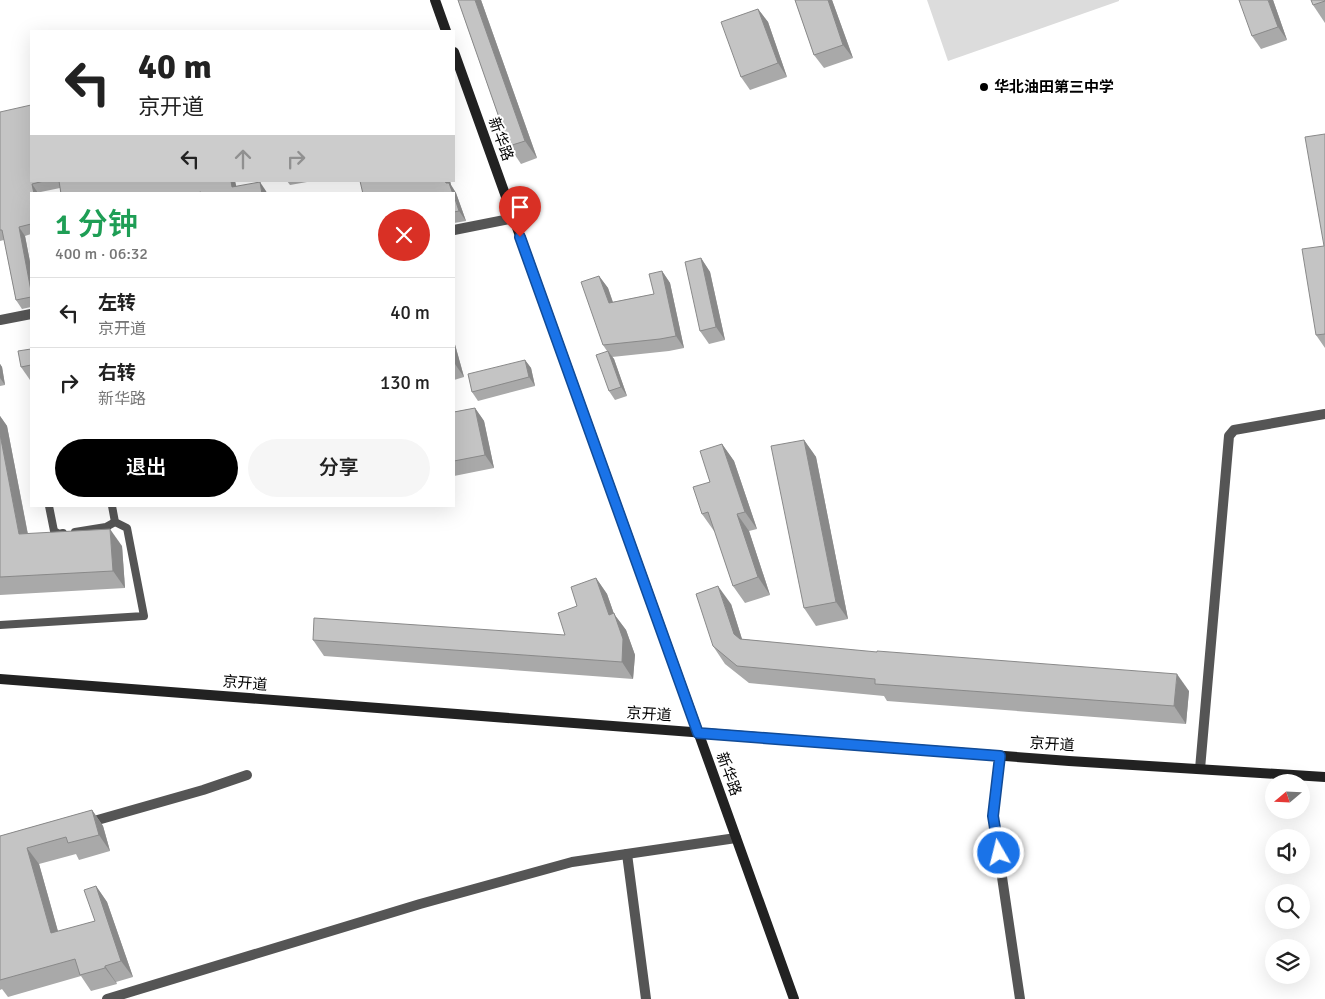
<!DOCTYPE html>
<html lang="zh">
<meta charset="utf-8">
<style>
body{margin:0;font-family:Signika,"Noto Sans SC",sans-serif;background:#f6f6f6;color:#222;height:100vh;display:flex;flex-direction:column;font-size:19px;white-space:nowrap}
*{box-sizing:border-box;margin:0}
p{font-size:16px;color:#767676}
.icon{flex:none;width:28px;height:28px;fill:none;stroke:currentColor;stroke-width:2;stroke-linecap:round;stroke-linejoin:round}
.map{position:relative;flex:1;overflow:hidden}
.panel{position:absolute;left:30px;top:192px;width:425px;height:315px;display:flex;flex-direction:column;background:#fff;border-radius:0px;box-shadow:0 5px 20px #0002}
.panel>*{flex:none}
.banner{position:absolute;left:30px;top:30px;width:425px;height:152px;border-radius:0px;box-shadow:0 5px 20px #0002;background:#fff;color:#222;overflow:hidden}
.needle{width:32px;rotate:251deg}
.tools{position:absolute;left:1265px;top:774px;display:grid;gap:10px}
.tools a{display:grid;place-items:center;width:45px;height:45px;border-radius:50%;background:#fff;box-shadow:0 5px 20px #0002;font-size:25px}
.pin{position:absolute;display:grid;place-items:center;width:42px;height:42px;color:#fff;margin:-51px -21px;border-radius:50% 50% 50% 0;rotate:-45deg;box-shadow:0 0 5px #0007}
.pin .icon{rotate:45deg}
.me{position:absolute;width:55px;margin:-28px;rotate:352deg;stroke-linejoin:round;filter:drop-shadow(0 0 4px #0008)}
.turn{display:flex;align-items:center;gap:18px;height:105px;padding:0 25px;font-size:22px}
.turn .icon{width:65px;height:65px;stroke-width:2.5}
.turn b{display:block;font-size:35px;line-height:42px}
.lanes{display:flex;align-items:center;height:48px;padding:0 25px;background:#0003;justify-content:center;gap:25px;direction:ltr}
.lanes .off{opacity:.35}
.round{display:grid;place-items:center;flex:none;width:52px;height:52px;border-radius:26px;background:#f6f6f6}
.head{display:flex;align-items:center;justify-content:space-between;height:85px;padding:0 25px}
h1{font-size:30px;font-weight:600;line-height:38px;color:#1e9e55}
.button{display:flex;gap:10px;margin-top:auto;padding:10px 25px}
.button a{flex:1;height:58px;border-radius:30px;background:#000;color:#fff;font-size:20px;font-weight:600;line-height:58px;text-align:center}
.button a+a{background:#f6f6f6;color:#222}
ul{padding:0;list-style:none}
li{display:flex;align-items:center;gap:15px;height:70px;padding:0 25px;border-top:1px solid #e0e0e0}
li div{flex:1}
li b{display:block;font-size:19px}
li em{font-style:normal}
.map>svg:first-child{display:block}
.grass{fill:#dcdcdc}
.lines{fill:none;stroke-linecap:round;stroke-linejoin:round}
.lane{stroke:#555;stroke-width:8}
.street{stroke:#555;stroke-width:10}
.secondary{stroke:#222;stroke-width:10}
.wall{fill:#a9a9a9}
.shaded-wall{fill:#898989}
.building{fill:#c4c4c4;stroke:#898989}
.route-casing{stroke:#114b97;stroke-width:12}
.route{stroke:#1a73e8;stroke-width:9}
.poi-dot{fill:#000;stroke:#fff;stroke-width:2}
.labels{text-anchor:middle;stroke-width:4;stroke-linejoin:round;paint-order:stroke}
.poi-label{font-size:15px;font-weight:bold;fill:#000;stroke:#fff;text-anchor:start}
.street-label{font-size:15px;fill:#000;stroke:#fff}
</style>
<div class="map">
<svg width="1325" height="999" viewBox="0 0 1325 999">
<rect width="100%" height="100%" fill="#fff"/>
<!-- grass -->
<path class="grass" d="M927,0H1119V1L948,61Z"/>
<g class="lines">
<!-- lane -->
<g class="lane">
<path d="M49,506L54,531L59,534L63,533"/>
<path d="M75,532L106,527L115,522"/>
<path d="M0,625L144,616L127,528L115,522L112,506"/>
</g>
<!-- street -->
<g class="street">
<path d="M454,230L514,218"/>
<path d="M0,320L31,314"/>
<path d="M1000,756L993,816L1020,999"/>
<path d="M1200,769L1229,436L1234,430L1325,414"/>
<path d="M87,823L203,790L247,775"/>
<path d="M627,854L646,999"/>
<path d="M107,999L420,904L572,862L736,838"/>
</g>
<!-- secondary -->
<g class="secondary">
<path d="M435,0L446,31"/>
<path d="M454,52L794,999"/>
<path d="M0,679L1069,761L1325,777"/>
</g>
</g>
<!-- wall -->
<g class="wall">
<path d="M458,0H481L537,158L521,164L509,146Z"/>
<path d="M795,0H832L853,58L824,68L814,55Z"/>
<path d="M1273,0L1287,40L1261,49L1252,36Z"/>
<path d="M1325,0V23L1313,5Z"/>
<path d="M758,9L768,22L787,77L750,90L741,77Z"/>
<path d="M0,112L31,181H235L236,186L266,191L267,194H61L60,188L31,194V234L25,236L31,267V307L22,309L16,300L4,240L0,241Z"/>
<path d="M1325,134V348L1316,335L1324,246Z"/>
<path d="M287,181H307V182L290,185Z"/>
<path d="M360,181H450L451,185L456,193L466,221L454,223V194Z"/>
<path d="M701,258L710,272L725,340L709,344L700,331Z"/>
<path d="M662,271L670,283L684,348L669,351L612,357L614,359L627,396L615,400L609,391L607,351L603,345L599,276L608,288L613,302L654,294Z"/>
<path d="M454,341L464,377L454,380Z"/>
<path d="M31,349V380H30L21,367Z"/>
<path d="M525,360L531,368L535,386L478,401L472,392Z"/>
<path d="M0,364L2,367L5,385L0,386Z"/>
<path d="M475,408L484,421L494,468L454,476V412Z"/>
<path d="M0,416L7,426L28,534L122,546L125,588L0,595Z"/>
<path d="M804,440L816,457L848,619L816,626L804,608Z"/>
<path d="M722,444L734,461L757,529L749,531L770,595L745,603L733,586L715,531H714L702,514L710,482Z"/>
<path d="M596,578L607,594L614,614L626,630L635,655L633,679L324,656L313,640L565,635L577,606Z"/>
<path d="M731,604L742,639L1189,691L1186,724L887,701L884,696L749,683L725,664L713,646Z"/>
<path d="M92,810L103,826L110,851L79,860L76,854L39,864L58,932L95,921L96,886L107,902L133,977L116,982L117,984L91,991L81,976L8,997L2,989L0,990V836Z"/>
</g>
<!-- shaded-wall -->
<g class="shaded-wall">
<path d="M475,0H481L537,158L525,141Z"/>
<path d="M828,0H832L853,58L843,45Z"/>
<path d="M1268,0H1273L1287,40L1278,27Z"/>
<path d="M758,9L768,22L787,77L778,63Z"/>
<path d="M231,181H235L238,194L232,187Z"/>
<path d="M445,181H450L451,185L456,193L466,221L459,211L454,194L446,183Z"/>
<path d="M260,182L266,191L267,194H262Z"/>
<path d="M32,184L38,193V194H34Z"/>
<path d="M19,227L25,236L31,267V291Z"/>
<path d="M701,258L710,272L725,340L716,327Z"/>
<path d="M662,271L670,283L684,348L676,336Z"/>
<path d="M599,276L608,288L617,315L609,303Z"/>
<path d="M454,341L464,377L455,364L454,361Z"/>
<path d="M608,351L614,359L627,396L621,387Z"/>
<path d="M525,360L531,368L535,386L529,377Z"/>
<path d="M0,364L2,367L5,385L0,378Z"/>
<path d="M475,408L484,421L494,468L485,455Z"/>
<path d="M0,416L7,426L31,551L19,534L0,434Z"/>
<path d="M804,440L816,457L848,619L836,602Z"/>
<path d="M722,444L734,461L757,529L745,512Z"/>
<path d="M737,514L749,531L770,595L758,577Z"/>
<path d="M110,529L122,546L125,588L113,571Z"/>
<path d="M596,578L607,594L614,614L626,630L635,655L633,679L622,662L609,615Z"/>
<path d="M718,586L731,604L746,652L734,634Z"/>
<path d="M1177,674L1189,691L1186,724L1174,706Z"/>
<path d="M92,810L103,826L110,851L99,835Z"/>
<path d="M27,848L39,864L63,949L51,933Z"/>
<path d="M96,886L107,902L133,977L121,961Z"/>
<path d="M105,966L116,982L117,984L105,968Z"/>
</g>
<!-- building -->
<g class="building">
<path d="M458,0H475L525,141L509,146Z"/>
<path d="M795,0H828L843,45L814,55Z"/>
<path d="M1239,0H1268L1278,27L1252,36Z"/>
<path d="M1311,0H1325V1L1313,5Z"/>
<path d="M758,9L778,63L741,77L721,22Z"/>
<path d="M31,105V181H44L32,184L34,194H31V224L19,227L31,291V297L16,300L2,230H0V112Z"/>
<path d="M1325,134V334L1316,335L1302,249L1324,246L1305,137Z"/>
<path d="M59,181H231L232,187L260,182L262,194H201V192L193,194H61Z"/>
<path d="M360,181H445L446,183H449L453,194H363Z"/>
<path d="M454,196L459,211L454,212Z"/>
<path d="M701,258L716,327L700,331L685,262Z"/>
<path d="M662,271L676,336L660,339L603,345L581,282L599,276L609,303L654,294L649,274Z"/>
<path d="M31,349V365L21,367L18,351Z"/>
<path d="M608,351L621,387L609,391L596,355Z"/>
<path d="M525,360L529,377L472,392L468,374Z"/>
<path d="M475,408L485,455L454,461V412Z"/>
<path d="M0,434L19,534L110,529L113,571L0,577Z"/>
<path d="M804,440L836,602L804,608L771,446Z"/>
<path d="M722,444L745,512L737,514L758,577L733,586L708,512L702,514L693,487L710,482L700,451Z"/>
<path d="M596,578L609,615L614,613L623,639L622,662L313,640L314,618L565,635L558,613L577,606L571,587Z"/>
<path d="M718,586L734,634L740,639L877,652V651L1177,674L1174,706L875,684V679L737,666L713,646L696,594Z"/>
<path d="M92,810L99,835L68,843L66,837L27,848L51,933L95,921L84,890L96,886L121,961L105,966V968L80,975L75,959L0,980V836Z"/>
</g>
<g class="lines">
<defs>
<path id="route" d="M520,237L698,733L1000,756L993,816L999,853"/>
</defs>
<!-- route casing -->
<use href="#route" class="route-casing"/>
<!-- route -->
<use href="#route" class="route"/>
</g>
<!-- markers -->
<circle class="poi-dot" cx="984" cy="87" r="5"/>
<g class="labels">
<!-- poi labels -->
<g class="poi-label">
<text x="994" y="92">华北油田第三中学</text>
</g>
<!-- street labels -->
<g class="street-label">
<text transform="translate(501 139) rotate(70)" y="5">新华路</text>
<text transform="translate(245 683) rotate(5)" y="5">京开道</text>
<text transform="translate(649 714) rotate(4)" y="5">京开道</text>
<text transform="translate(1052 744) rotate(4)" y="5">京开道</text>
<text transform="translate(729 774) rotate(70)" y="5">新华路</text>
</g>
</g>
</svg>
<div class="tools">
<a><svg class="needle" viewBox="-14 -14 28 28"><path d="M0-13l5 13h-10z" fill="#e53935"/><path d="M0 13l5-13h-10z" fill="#767676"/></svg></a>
<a><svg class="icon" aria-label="sound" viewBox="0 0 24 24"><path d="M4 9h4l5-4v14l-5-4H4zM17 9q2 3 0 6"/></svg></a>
<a><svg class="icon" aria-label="search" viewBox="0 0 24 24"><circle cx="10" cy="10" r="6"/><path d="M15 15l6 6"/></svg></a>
<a><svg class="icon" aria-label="layers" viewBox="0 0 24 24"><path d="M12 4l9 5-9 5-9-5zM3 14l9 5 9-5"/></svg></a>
</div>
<div class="pin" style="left:520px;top:237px;background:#d93025"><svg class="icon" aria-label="arrive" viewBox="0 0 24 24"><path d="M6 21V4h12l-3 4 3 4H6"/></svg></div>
<svg class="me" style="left:999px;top:853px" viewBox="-20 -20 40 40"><circle r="17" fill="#1a73e8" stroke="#fff" stroke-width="3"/><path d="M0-11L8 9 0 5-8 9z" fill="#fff"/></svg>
<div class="banner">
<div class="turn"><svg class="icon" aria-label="left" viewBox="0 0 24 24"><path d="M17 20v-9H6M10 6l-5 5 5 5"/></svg><div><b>40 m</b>京开道</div></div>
<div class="lanes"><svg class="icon" aria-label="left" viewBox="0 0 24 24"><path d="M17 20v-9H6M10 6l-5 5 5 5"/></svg><svg class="icon off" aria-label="ahead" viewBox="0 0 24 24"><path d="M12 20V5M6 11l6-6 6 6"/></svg><svg class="icon off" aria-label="right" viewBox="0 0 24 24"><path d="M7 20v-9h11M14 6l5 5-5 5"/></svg></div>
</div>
<section class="panel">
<div class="head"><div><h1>1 分钟</h1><p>400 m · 06:32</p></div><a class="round" style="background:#d93025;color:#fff"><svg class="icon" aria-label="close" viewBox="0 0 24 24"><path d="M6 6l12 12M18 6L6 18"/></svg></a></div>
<ul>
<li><svg class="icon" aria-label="left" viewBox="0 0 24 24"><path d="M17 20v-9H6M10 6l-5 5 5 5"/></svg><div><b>左转</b><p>京开道</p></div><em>40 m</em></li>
<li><svg class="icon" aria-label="right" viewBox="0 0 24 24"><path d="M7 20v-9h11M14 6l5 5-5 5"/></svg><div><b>右转</b><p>新华路</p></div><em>130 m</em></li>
</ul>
<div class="button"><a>退出</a><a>分享</a></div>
</section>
</div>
